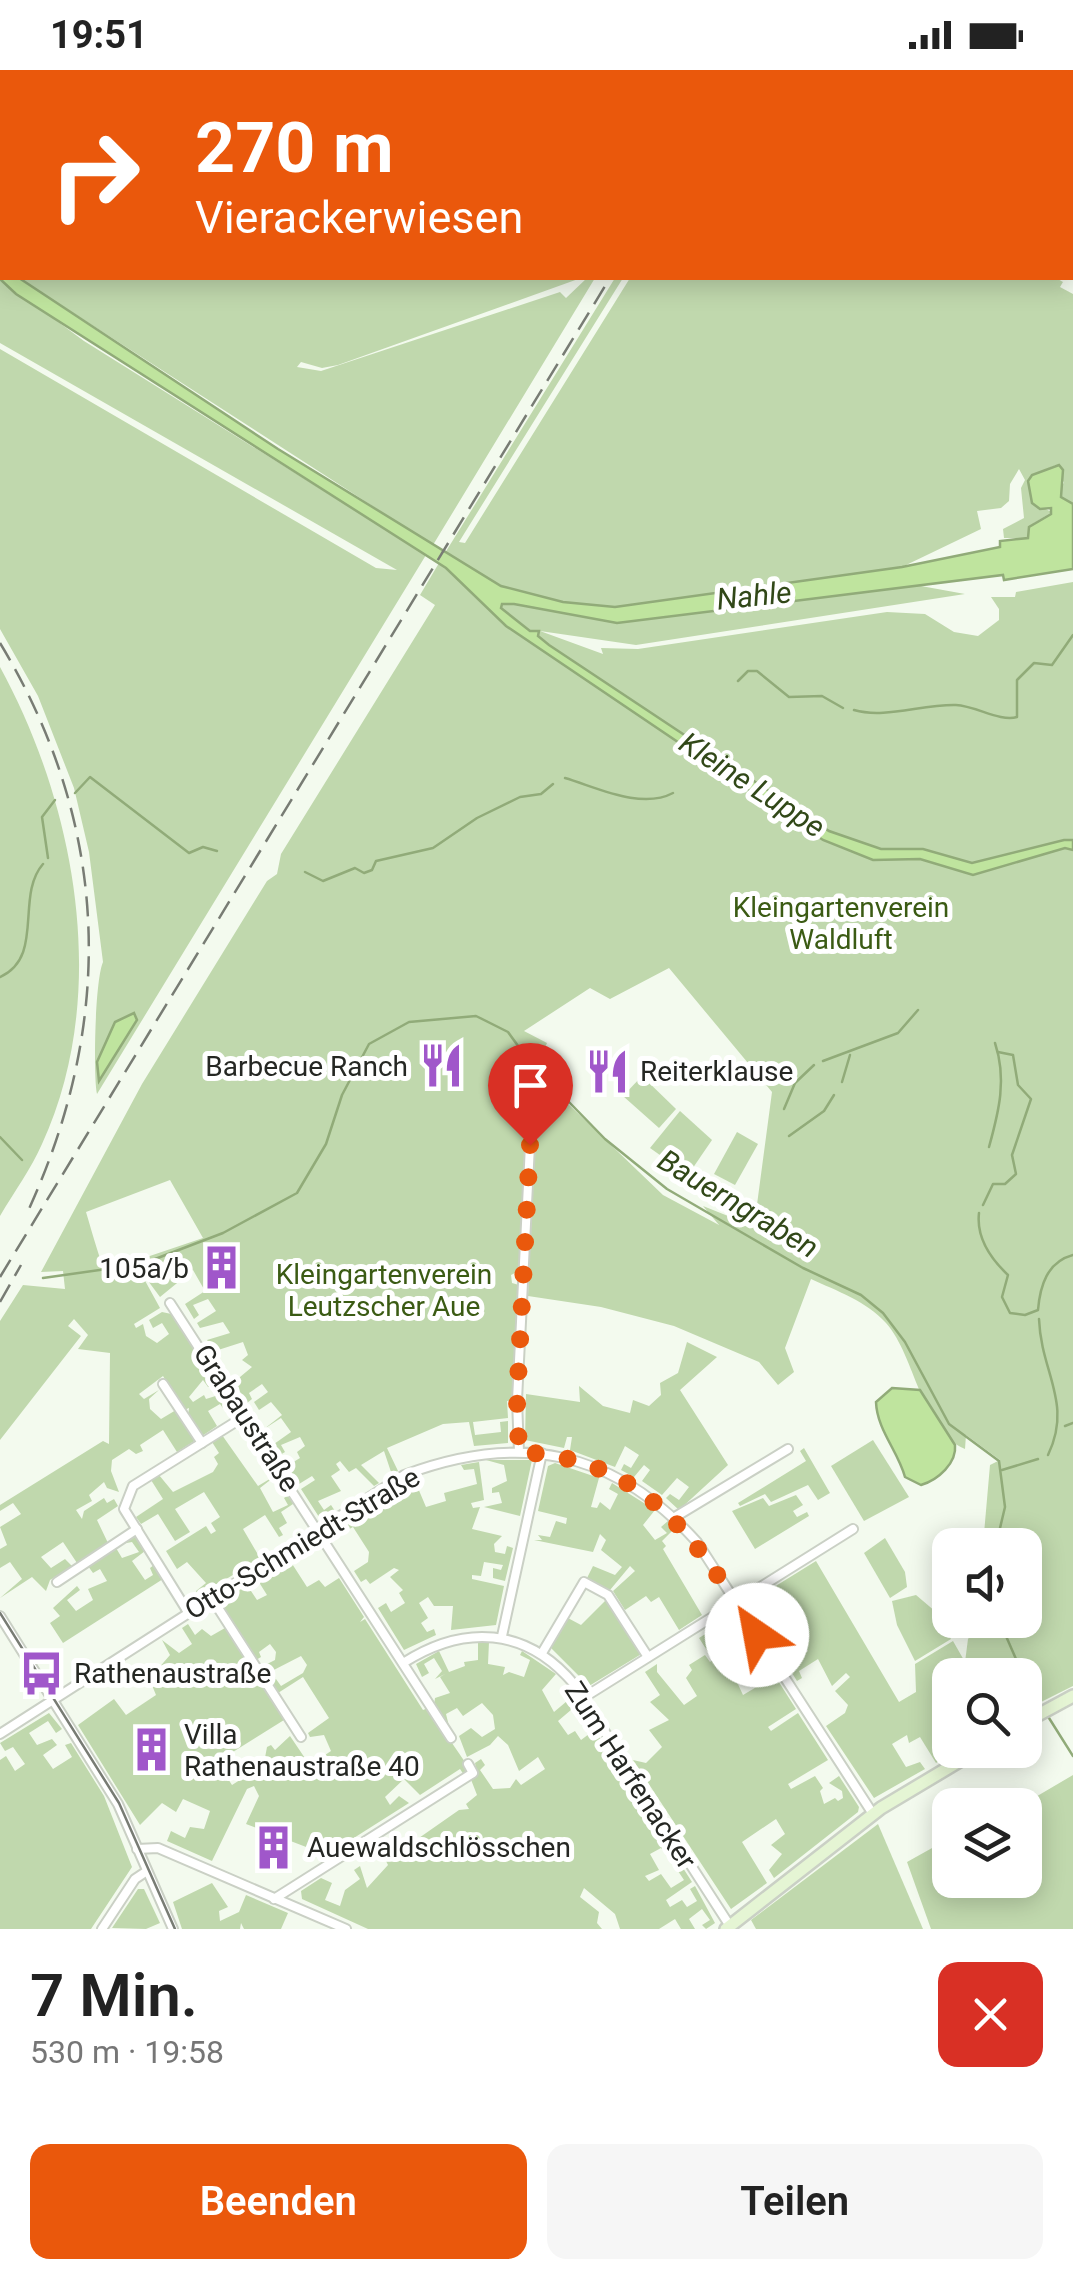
<!DOCTYPE html>
<html lang="de">
<meta charset="utf-8">
<style>
body{margin:0;font-family:Roboto,sans-serif;background:#f6f6f6;color:#222;height:100vh;display:flex;flex-direction:column;font-size:38px;white-space:nowrap}
*{box-sizing:border-box;margin:0}
p{font-size:32px;color:#767676}
.icon{flex:none;width:55px;height:55px;fill:none;stroke:currentColor;stroke-width:2;stroke-linecap:round;stroke-linejoin:round}
.map{position:relative;height:1859px;overflow:hidden}
.drawer{display:flex;flex-direction:column;background:#fff;flex:1}
.drawer>*{flex:none}
.hud{position:absolute;left:0px;top:0px;width:1075px;height:210px;box-shadow:0 5px 25px #0003;background:#ea580c;color:#fff;overflow:hidden}
.controls{position:absolute;left:932px;top:1458px;display:grid;gap:20px}
.controls a{display:grid;place-items:center;width:110px;height:110px;border-radius:20px;background:#fff;box-shadow:0 5px 25px #0003;font-size:50px}
.pin{position:absolute;display:grid;place-items:center;width:85px;height:85px;color:#fff;margin:-102px -42px;border-radius:50% 50% 50% 0;rotate:-45deg;box-shadow:0 0 10px #0007}
.pin .icon{rotate:45deg}
.me{position:absolute;width:110px;margin:-55px;rotate:327deg;stroke-linejoin:round;filter:drop-shadow(0 0 8px #0008)}
.turn{display:flex;align-items:center;gap:35px;height:210px;padding:0 30px;font-size:45px}
.turn .icon{width:130px;height:130px;stroke-width:2.5}
.turn b{display:block;font-size:70px;line-height:85px}
.round{display:grid;place-items:center;flex:none;width:105px;height:105px;border-radius:20px;background:#f6f6f6}
.summary{display:flex;align-items:center;justify-content:space-between;height:170px;padding:0 30px}
h1{font-size:60px;font-weight:600;line-height:75px}
.action{display:flex;gap:20px;margin-top:auto;padding:20px 30px}
.action a{flex:1;height:115px;border-radius:20px;background:#ea580c;color:#fff;font-size:40px;font-weight:600;line-height:115px;text-align:center}
.action a+a{background:#f6f6f6;color:#222}
.status{display:flex;justify-content:space-between;align-items:center;height:70px;padding:0 50px;background:#fff;direction:ltr}
.status svg{height:28px;fill:currentColor}
.map>svg:first-child{display:block}
.green{fill:#c0d8ad;fill-rule:evenodd}
.water{fill:#bfe49e;stroke:#91ab79;stroke-width:2.5}
.lines{fill:none;stroke-linecap:round;stroke-linejoin:round}
.stream{stroke:#91ab79;stroke-width:2.5}
.street-casing{stroke:#cad0c5;stroke-width:12}
.secondary-casing{stroke:#cad0c5;stroke-width:16}
.street{stroke:#fff;stroke-width:8}
.secondary{stroke:#e5f5d4;stroke-width:11}
.tram{stroke:#787c74;stroke-width:2.5}
.rail{stroke:#787c74;stroke-width:2.5;stroke-dasharray:20 10;stroke-linecap:butt}
.route{stroke:#ea580c;stroke-width:18;stroke-dasharray:0 32.4}
.labels{text-anchor:middle;stroke-width:10;stroke-linejoin:round;paint-order:stroke}
.park-label{font-size:28px;fill:#3b5b14;stroke:#fff}
.poi-label{font-size:28px;fill:#252723;stroke:#fff;text-anchor:start}
.street-label{font-size:28px;fill:#252723;stroke:#fff}
.water-label{font-size:30px;font-style:italic;fill:#314818;stroke:#fff}
</style>
<div class="status"><b>19:51</b><svg viewBox="0 0 49 12"><path d="M0 12V9h3v3zM5 12V6h3v6zM10 12V3h3v9zM15 12V0h3v12zM26 1h20v11H26zM47 4h2v5h-2z"/></svg></div>
<div class="map">
<svg width="1073" height="1859" viewBox="0 0 1073 1859">
<rect width="100%" height="100%" fill="#f3faee"/>
<!-- green -->
<g class="green">
<path d="M0,0H713L2,2V192Z"/>
<path d="M19,208H581L338,295L322,298L301,292L297,297L321,301L560,222L566,228L587,208H595L433,475Z"/>
<path d="M615,208H623L459,472L465,473L630,208H1056L1063,212L1060,217L1073,224V434L1061,427L1059,417L1064,413L1056,395L1030,406L1032,433L1052,442L1034,453L1028,468H1004L1003,459L1024,448L1021,418L1025,410L1019,399L1010,414L1009,431L1001,438L977,441L981,459L902,497L615,537L563,532L501,516L445,483Z"/>
<path d="M0,209L84,271L426,485L97,1024C93,1004 95,910 103,892L89,782L74,718L38,626L0,559V279L376,498L397,500L0,273Z"/>
<path d="M439,493L465,512L507,556L823,770L873,790L920,789L973,805L1065,778L1073,780V1616L1025,1640V1605H950V1680H955L936,1693L920,1667L909,1673L907,1665L892,1674L906,1697L920,1692L925,1699L874,1728L826,1656L845,1643L848,1635L835,1621L850,1607L846,1603L832,1616L818,1589L799,1601L802,1608L797,1611L787,1595L808,1581L792,1557L771,1570L750,1532L816,1491L899,1632L916,1622L915,1594L953,1571L965,1592L968,1569L982,1551L989,1562L988,1550H1025V1475H983L990,1395L1000,1390L966,1365L965,1379C920,1359 916,1287 886,1253C866,1231 837,1221 811,1209L785,1278L794,1302L778,1315L759,1292L674,1256L601,1237L528,1226L538,1005L663,1125L719,1155L703,1136L743,1152L756,1142L772,1022L669,898L610,929L590,918L524,961L547,973L540,989L556,1008L551,1013L529,995L519,1201L511,1205L512,1213L519,1215L515,1330L507,1331L508,1348L473,1352L475,1365L501,1362L500,1352L508,1351V1373L474,1376L469,1352L443,1354L387,1378L398,1401L392,1405L384,1381L361,1395L379,1413L374,1416L356,1398L349,1402L340,1391L336,1394L340,1400L331,1406L341,1421L318,1431L324,1440L331,1435L335,1441L319,1447L301,1419L315,1410L312,1406L299,1414L287,1396L300,1388L297,1382L305,1376L300,1367L281,1375L285,1382L280,1385L274,1374L291,1362L281,1348L264,1359L282,1345L271,1332L259,1340L254,1332L268,1322L262,1314L249,1323L252,1329L247,1333L234,1312L252,1297L242,1290L248,1285L243,1272L215,1281L207,1270L230,1263L223,1252L200,1258L197,1253L216,1241L208,1229L193,1235L199,1245L194,1249L185,1234L205,1221L193,1200L160,1227L137,1196L160,1238L134,1254L136,1258L143,1254L146,1266L157,1273L169,1264L162,1253L153,1258L149,1250L162,1242L176,1245L218,1311L208,1317L203,1310L189,1327L193,1332L204,1325L206,1329L225,1323L233,1335L225,1341L220,1334L208,1341L217,1356L202,1366L188,1346L189,1338L184,1340L163,1306L139,1324L144,1329L159,1320L149,1329L150,1339L161,1349L176,1340L196,1370L177,1382L163,1360L140,1375L143,1381L136,1384L129,1379L112,1390L111,1401L119,1422L107,1418L104,1412L89,1425L92,1431L76,1440L82,1449L84,1441L104,1428L107,1433L114,1429L118,1436L97,1450L108,1473L77,1493L63,1472L41,1487L51,1498L65,1489L72,1496L50,1510L46,1521L32,1507L0,1528L22,1509L10,1492L0,1498V1479L7,1475L0,1457L21,1444L13,1433L0,1441V1435L103,1371L109,1374L110,1283L78,1279L88,1265L74,1249L68,1256L81,1266L0,1370V1251L23,1215L65,1219L63,1201L41,1202L142,1014L267,811L277,804L281,784L435,535L420,525ZM170,1110L203,1168L135,1191V1195L132,1191L103,1197C96,1177 92,1162 86,1142Z"/>
<path d="M1073,512V770L972,793L923,779H881L829,761L549,575L501,539V534H514L617,553L910,514L965,524L636,575L540,561L603,584L601,578L638,579L887,542L925,544L954,562L978,566L999,550V539L991,527H1015L1016,522Z"/>
<path d="M0,597C76,736 111,924 42,1074C31,1099 14,1122 0,1146Z"/>
<path d="M642,1006L676,1039L659,1058L623,1026Z"/>
<path d="M680,1041L712,1070L688,1105L650,1078Z"/>
<path d="M737,1062L758,1074L735,1115L714,1104Z"/>
<path d="M687,1272L717,1287L680,1320L728,1395L679,1440L666,1428L670,1424L679,1430L689,1417L677,1408L662,1425L642,1411L650,1400L644,1395L634,1407L621,1400L624,1394L631,1398L639,1385L625,1376L615,1397L570,1380L572,1367H567L564,1378L525,1370L526,1324L580,1332L579,1316L603,1336L630,1343L633,1330L649,1336L661,1325L660,1313L678,1303Z"/>
<path d="M222,1365L258,1416L278,1404L260,1418L273,1442L288,1435L284,1428L290,1424L296,1432L281,1442L287,1453L279,1458L283,1465L279,1467L265,1445L243,1459L260,1488L199,1526L196,1521L206,1513L187,1492L177,1499L166,1481L206,1456L211,1464L216,1461L211,1453L220,1447L204,1422L175,1439L190,1462L175,1471L158,1444L141,1454L136,1447L163,1429L151,1410L159,1405L173,1422L213,1402L218,1394L214,1387L219,1383L212,1372Z"/>
<path d="M873,1370L909,1427L864,1451L831,1396Z"/>
<path d="M804,1378L830,1423L818,1430L808,1415L771,1432L765,1424L740,1436L738,1433L806,1391L800,1381Z"/>
<path d="M486,1390H532L520,1446L484,1437L502,1433L499,1422L492,1423V1418L507,1411L504,1395Z"/>
<path d="M479,1392L484,1430L471,1433L473,1438L480,1437L472,1459L502,1466L494,1474L495,1482L505,1484L507,1476L513,1478L505,1511L493,1508V1498L501,1500L503,1495L484,1492L481,1506L472,1505V1509L504,1516L496,1555L451,1560L453,1536H434L428,1527L419,1533L428,1548L421,1553L427,1562L434,1559L436,1565L404,1580L378,1538L386,1533L391,1542L405,1533L399,1523L403,1520L390,1507L399,1500L394,1498L370,1514L366,1509L361,1512L354,1501L368,1492L369,1482L353,1457L342,1463L339,1457L415,1411L426,1437L446,1431L444,1423L477,1414L474,1399L464,1400L461,1395Z"/>
<path d="M555,1393L599,1408L591,1437L597,1438L600,1432L610,1440L618,1424L609,1419L612,1413L655,1440L643,1455L655,1470L667,1463L661,1457L668,1451L675,1458L662,1471L666,1476L663,1479L702,1545L679,1560L659,1527L651,1532L646,1526L625,1540L613,1521L635,1501L630,1496L610,1520L587,1508L593,1496L615,1505L622,1497L601,1480L606,1470L600,1464L593,1482L534,1470H542L538,1465L550,1467L556,1451L566,1454L567,1448L538,1441L548,1396Z"/>
<path d="M796,1425L803,1435L793,1441L797,1447L807,1442L809,1446L755,1479L732,1441L763,1428L769,1436Z"/>
<path d="M135,1466L145,1481L132,1491L145,1510L153,1505L150,1498L154,1495L163,1509L63,1573L50,1553L60,1546L53,1538L77,1516L80,1520L67,1530L76,1541L93,1530L88,1519L107,1511L100,1499L93,1503L88,1496L116,1478L122,1488L139,1482L132,1472L121,1474Z"/>
<path d="M885,1468L905,1502L907,1517L890,1528L864,1483Z"/>
<path d="M289,1489L307,1517L319,1510L325,1517L339,1508L364,1547L360,1552L365,1549L423,1640L428,1638L467,1695L464,1705L460,1699L420,1725L404,1709L385,1727L390,1735L399,1726L409,1733L327,1785L246,1754L259,1726L254,1716L247,1719L212,1791L167,1771L171,1761L185,1768L190,1757L204,1759L210,1741L183,1729L176,1742L162,1733L140,1755L78,1655L114,1629L126,1645L156,1625L149,1608L142,1609L153,1596L157,1600L170,1585L162,1570L179,1583L192,1574L182,1558L188,1554L195,1565L202,1559L211,1566L225,1558L284,1650L217,1692L232,1715L243,1708L240,1695L250,1690L256,1698L264,1693L267,1677L271,1675L275,1680L290,1666L313,1700L322,1695L319,1689L331,1681L324,1665L310,1667L308,1663L329,1648L303,1607L278,1623L271,1612L276,1609L281,1616L303,1603L307,1595L301,1586L266,1604L261,1597L275,1590L276,1582L270,1574L259,1582L261,1587L256,1590L224,1539L225,1530L247,1515L257,1530L267,1525L257,1509Z"/>
<path d="M916,1525L936,1542L951,1569L915,1591L897,1555L892,1531Z"/>
<path d="M607,1529L643,1583L589,1616L549,1576L566,1547L581,1555Z"/>
<path d="M734,1546L738,1549L717,1563L729,1577L749,1565L751,1570L732,1582L742,1598L738,1603L765,1591L736,1610L743,1625L775,1606L796,1639L768,1657L771,1661L798,1643L828,1690L788,1714L791,1719L815,1706L823,1718L820,1721L824,1734L835,1728L838,1731L843,1728L842,1721L829,1713L839,1706L859,1737L858,1742L774,1808L769,1800L782,1784L771,1775L785,1764L776,1749L742,1772L767,1813L731,1839L633,1690L646,1693L662,1677L649,1660L669,1650L650,1632L660,1625L645,1602L657,1594V1602L684,1635L697,1626L686,1608L692,1600L689,1595L705,1585L710,1592L717,1587L713,1580L708,1582L699,1568Z"/>
<path d="M478,1572H489L488,1594L505,1597L503,1605L509,1602L524,1607L530,1590L520,1585L522,1581L556,1604L542,1620L554,1642L573,1626L578,1634L558,1651L568,1665L575,1661L581,1670L589,1664L584,1655L590,1652L672,1780L666,1784L661,1778L650,1784L659,1800L645,1806L649,1811L661,1804L671,1818L684,1810L678,1801L683,1798L692,1812L666,1830L670,1837L682,1830L687,1837L697,1831L690,1819L695,1816L715,1853L706,1859L702,1855L710,1850L702,1839L689,1849L695,1859H681L675,1849L659,1859H620L615,1844L584,1818L580,1827L599,1842L597,1853L602,1859H368L302,1829L301,1821L321,1808L332,1813L325,1830L340,1836L345,1820L360,1809L354,1800L360,1796L367,1818L388,1795L386,1791L459,1740L469,1739L466,1734L477,1725L470,1707L477,1703L475,1693L481,1689L485,1695L480,1700L493,1719L510,1718L516,1709L521,1715L545,1699L538,1687L519,1701L508,1675L498,1666L490,1675L467,1687L459,1666L471,1658L482,1667L495,1659L493,1645L482,1633L463,1646L457,1638L446,1644L449,1656L434,1635L435,1628L450,1623L440,1607L445,1604L435,1609L442,1601L434,1588L424,1594L429,1603L422,1607L416,1594L439,1581L449,1602L465,1596L464,1592L478,1590Z"/>
<path d="M49,1643L62,1659L56,1663L48,1651L29,1663L37,1675L52,1669L57,1675L43,1685L53,1699L72,1687L65,1675L71,1673L104,1726L132,1797L91,1859H0V1690L6,1686L15,1701L25,1694L13,1677L5,1681L0,1673Z"/>
<path d="M1073,1705V1859H931L907,1792L950,1768V1810H1025L1022,1735Z"/>
<path d="M878,1754L923,1859H756L751,1850Z"/>
<path d="M212,1813L228,1837L219,1841L220,1851L239,1842L246,1825L288,1843L281,1859H244L241,1853L240,1859H182L173,1832Z"/>
<path d="M138,1819H144L160,1853L146,1859L112,1858Z"/>
</g>
<!-- water -->
<g class="water">
<path d="M0,190L2,208H19L278,379L501,516L563,532L615,537L902,497L1000,477V471L1028,468L1029,457L1051,444V438L1040,439L1032,433L1028,411L1032,405L1059,395L1063,400L1061,427L1073,434V499L1004,510L1003,505L617,553L514,534H502L501,538L530,561H539L538,566L549,575L829,761L881,779H923L972,793L1064,770H1073V780L1065,778L973,805L920,789L873,790L823,770L506,556L446,498L16,224L0,209Z"/>
<path d="M134,943L137,950L99,1011L97,992L115,952Z"/>
<path d="M892,1318L920,1320L955,1375C957,1393 938,1410 921,1415L905,1407C898,1381 877,1360 876,1332Z"/>
</g>
<g class="lines">
<!-- stream -->
<g class="stream">
<path d="M738,611L748,601H757L789,627L822,626L843,638"/>
<path d="M854,640C885,649 922,634 956,635C976,636 1000,652 1017,647V610L1034,593L1052,595L1073,565"/>
<path d="M565,708C596,717 641,740 673,723"/>
<path d="M75,723L90,707L189,783L203,777L217,781"/>
<path d="M48,788L42,747L55,730"/>
<path d="M305,802L323,811L355,798L364,803L372,800L376,791L433,778L477,748L520,727L541,724L553,714"/>
<path d="M0,907C45,887 15,826 43,794"/>
<path d="M823,991L898,963L918,940"/>
<path d="M842,1012L850,985"/>
<path d="M784,1039L795,1013L814,995"/>
<path d="M789,1066L824,1041L834,1025"/>
<path d="M0,1067L22,1090"/>
<path d="M989,1077C999,1041 1007,1009 995,973"/>
<path d="M983,1135L993,1114H1005L1016,1104L1012,1085L1031,1029L1018,1015L1013,985L998,982"/>
<path d="M979,1143C976,1169 991,1189 1008,1205L1002,1227L1010,1243L1025,1245L1038,1240C1040,1216 1047,1192 1073,1185"/>
<path d="M43,1208L142,1194L223,1163L297,1123L326,1074L342,1025L369,974L409,952L476,946L508,962L529,991L605,1069L667,1119L803,1198L861,1225L883,1243L905,1272L949,1354L999,1391L1005,1437L996,1475"/>
<path d="M1039,1249C1041,1303 1073,1333 1048,1385"/>
<path d="M1065,1356L1073,1353"/>
<path d="M1002,1400L1038,1389"/>
<path d="M999,1550L1023,1605"/>
<path d="M1025,1608L1039,1631"/>
<path d="M1049,1648L1073,1686"/>
</g>
<defs>
<g id="street">
<path d="M170,1233L451,1668"/>
<path d="M163,1314L202,1373"/>
<path d="M519,1382L517,1330L534,997"/>
<path d="M675,1447L788,1379"/>
<path d="M57,1512L137,1459"/>
<path d="M211,1527L301,1667"/>
<path d="M188,1542L124,1439L133,1416L245,1346"/>
<path d="M0,1546L118,1734L173,1859"/>
<path d="M502,1566L542,1383"/>
<path d="M542,1583L584,1512L608,1525L648,1587"/>
<path d="M403,1593C464,1554 526,1557 574,1614L730,1856"/>
<path d="M583,1628L853,1459"/>
<path d="M0,1664L404,1405C518,1362 613,1379 697,1472L873,1744"/>
<path d="M137,1779L158,1778L346,1859"/>
<path d="M274,1829L473,1703L468,1694"/>
<path d="M102,1859L135,1809L147,1801"/>
</g>
<g id="secondary">
<path d="M1025,1652L1073,1626"/>
<path d="M726,1859L881,1738L978,1680"/>
</g>
</defs>
<!-- street casing -->
<use href="#street" class="street-casing"/>
<!-- secondary casing -->
<use href="#secondary" class="secondary-casing"/>
<!-- street -->
<use href="#street" class="street"/>
<!-- secondary -->
<use href="#secondary" class="secondary"/>
<!-- tram -->
<path class="tram" d="M0,1543L119,1733L175,1859"/>
<!-- rail -->
<g class="rail">
<path d="M747,2L749,0"/>
<path d="M0,573C110,755 116,949 28,1141"/>
<path d="M0,1207L610,208"/>
<path d="M0,1232L21,1195"/>
</g>
</g>
<g class="lines">
<!-- route -->
<path class="route" d="M530,1075L517,1330L519,1382C647,1389 694,1468 757,1565"/>
</g>
<!-- icons -->
<defs>
<symbol id="restaurant-bare" viewBox="-9 -9 18 18"><path d="M-5-6h1v4h1v-4h1v4h1v-4h1v5L-1.5 .5V6h-2V.5L-5-1ZM5-6V6H3V1.5H1.5Q1.5-4 5-6Z" fill="#a057ca" stroke="#fff" stroke-width="2.5" paint-order="stroke"/></symbol>
<symbol id="building-bare" viewBox="-9 -9 18 18"><path d="M-4-6H4V6H1V3H-1V6H-4ZM-2.5-4.3h1.7v1.8h-1.7ZM.8-4.3h1.7v1.8H.8ZM-2.5-1h1.7V.8h-1.7ZM.8-1h1.7V.8H.8Z" fill="#a057ca" stroke="#fff" stroke-width="2.5" paint-order="stroke"/></symbol>
<symbol id="bus-bare" viewBox="-9 -9 18 18"><path d="M-5-6H5V4H4V6H2V4H-2V6H-4V4H-5ZM-3.5-4V0h7V-4ZM-3.5 1.2v1.5H-2V1.2ZM2 1.2v1.5H3.5V1.2Z" fill="#a057ca" stroke="#fff" stroke-width="2.5" paint-order="stroke"/></symbol>
</defs>
<g fill-rule="evenodd">
<use href="#restaurant-bare" x="410" y="964" width="63" height="63"/>
<use href="#restaurant-bare" x="576" y="970" width="63" height="63"/>
<use href="#building-bare" x="190" y="1166" width="63" height="63"/>
<use href="#bus-bare" x="10" y="1572" width="63" height="63"/>
<use href="#building-bare" x="120" y="1648" width="63" height="63"/>
<use href="#building-bare" x="242" y="1746" width="63" height="63"/>
</g>
<g class="labels">
<!-- park labels -->
<g class="park-label">
<text x="841" y="847">Kleingartenverein<tspan x="841" dy="32">Waldluft</tspan></text>
<text x="384" y="1214">Kleingartenverein<tspan x="384" dy="32">Leutzscher Aue</tspan></text>
</g>
<!-- poi labels -->
<g class="poi-label">
<text x="408" y="1006" text-anchor="end">Barbecue Ranch</text>
<text x="640" y="1011">Reiterklause</text>
<text x="189" y="1208" text-anchor="end">105a/b</text>
<text x="74" y="1613">Rathenaustraße</text>
<text x="184" y="1674">Villa<tspan x="184" dy="32">Rathenaustraße 40</tspan></text>
<text x="307" y="1787">Auewaldschlösschen</text>
</g>
<!-- street labels -->
<g class="street-label">
<text transform="translate(247 1348) rotate(57)" y="10">Grabaustraße</text>
<text transform="translate(302 1473) rotate(-31)" y="10">Otto-Schmiedt-Straße</text>
<text transform="translate(631 1705) rotate(57)" y="10">Zum Harfenacker</text>
</g>
<!-- water labels -->
<g class="water-label">
<text transform="translate(754 526) rotate(-6)" y="10">Nahle</text>
<text transform="translate(752 715) rotate(33)" y="10">Kleine Luppe</text>
<text transform="translate(738 1134) rotate(31)" y="10">Bauerngraben</text>
</g>
</g>
</svg>
<div class="controls">
<a><svg class="icon" aria-label="sound" viewBox="0 0 24 24"><path d="M4 9h4l5-4v14l-5-4H4zM17 9q2 3 0 6"/></svg></a>
<a><svg class="icon" aria-label="search" viewBox="0 0 24 24"><circle cx="10" cy="10" r="6"/><path d="M15 15l6 6"/></svg></a>
<a><svg class="icon" aria-label="layers" viewBox="0 0 24 24"><path d="M12 4l9 5-9 5-9-5zM3 14l9 5 9-5"/></svg></a>
</div>
<div class="pin" style="left:530px;top:1075px;background:#d93025"><svg class="icon" aria-label="arrive" viewBox="0 0 24 24"><path d="M6 21V4h12l-3 4 3 4H6"/></svg></div>
<svg class="me" style="left:757px;top:1565px" viewBox="-20 -20 40 40"><circle r="19" fill="#fff"/><path d="M0-13L10 11 0 6-10 11z" fill="#ea580c"/></svg>
<div class="hud">
<div class="turn"><svg class="icon" aria-label="right" viewBox="0 0 24 24"><path d="M7 20v-9h11M14 6l5 5-5 5"/></svg><div><b>270 m</b>Vierackerwiesen</div></div>
</div>
</div>
<section class="drawer">
<div class="summary"><div><h1>7 Min.</h1><p>530 m · 19:58</p></div><a class="round" style="background:#d93025;color:#fff"><svg class="icon" aria-label="close" viewBox="0 0 24 24"><path d="M6 6l12 12M18 6L6 18"/></svg></a></div>
<div class="action"><a>Beenden</a><a>Teilen</a></div>
</section>
